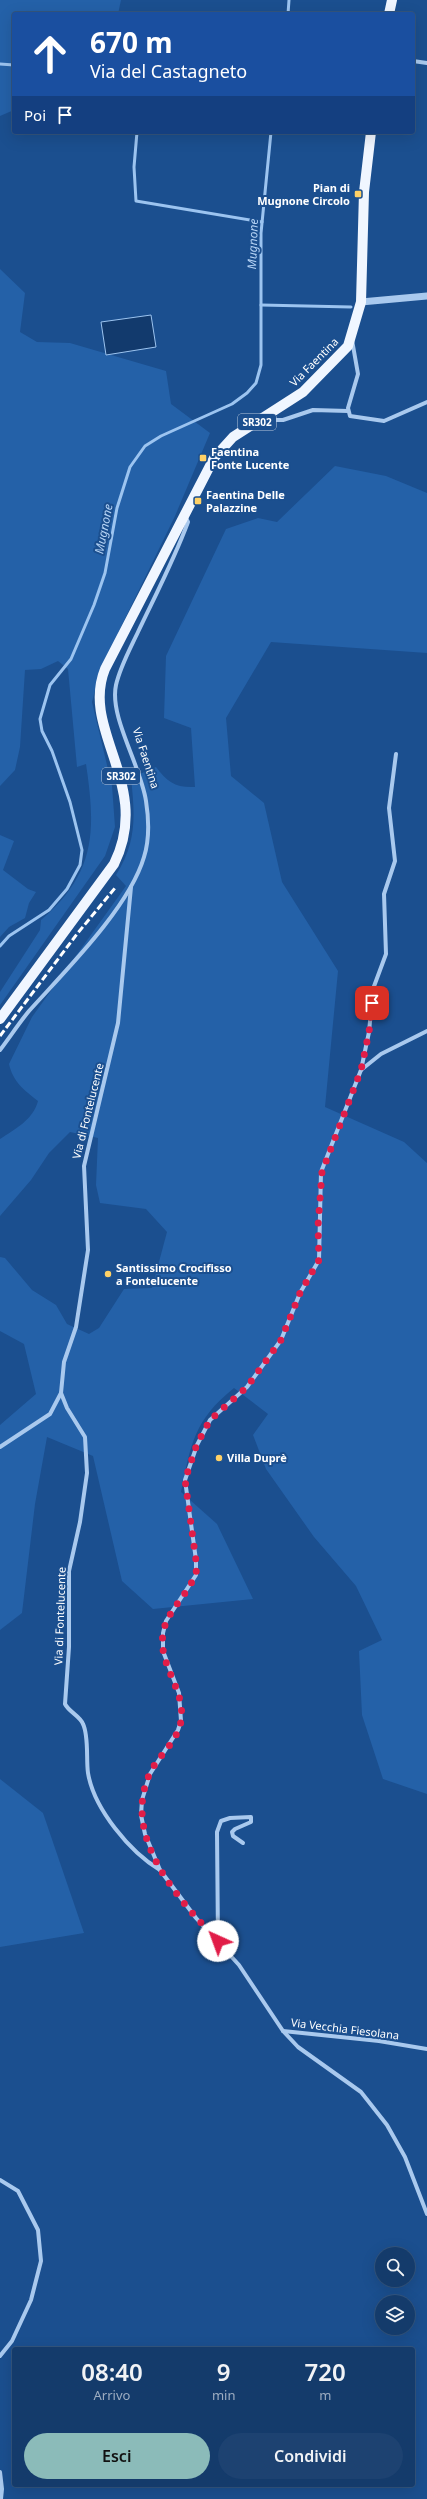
<!DOCTYPE html>
<html lang="it">
<meta charset="utf-8">
<style>
body{margin:0;font-family:"Noto Sans",sans-serif;background:#1d4271;color:#f1f3f6;height:100vh;display:flex;flex-direction:column;font-size:15px;white-space:nowrap}
*{box-sizing:border-box;margin:0}
p{font-size:13px;color:#9dadc1}
.icon{flex:none;width:22px;height:22px;fill:none;stroke:currentColor;stroke-width:2;stroke-linecap:round;stroke-linejoin:round}
.map{position:relative;flex:1;overflow:hidden}
.details{position:absolute;left:12px;top:2347px;width:403px;height:140px;display:flex;flex-direction:column;background:#143b6b;border-radius:4px;box-shadow:0 4px 16px #0002,0 0 0 1px #33557e}
.details>*{flex:none}
.guide{position:absolute;left:12px;top:12px;width:403px;height:122px;border-radius:4px;box-shadow:0 4px 16px #0002,0 0 0 1px #33557e;background:#1a4fa0;color:#fff;overflow:hidden}
.fabs{position:absolute;left:375px;top:2247px;display:grid;gap:8px}
.fabs a{display:grid;place-items:center;width:40px;height:40px;border-radius:50%;background:#143b6b;box-shadow:0 4px 16px #0002,0 0 0 1px #33557e;font-size:20px}
.pin{position:absolute;display:grid;place-items:center;width:34px;height:34px;color:#fff;margin:-17px;border-radius:8px;box-shadow:0 2px 6px #0006}
.me{position:absolute;width:44px;margin:-22px;rotate:317deg;stroke-linejoin:round;filter:drop-shadow(0 0 3px #0008)}
.turn{display:flex;align-items:center;gap:14px;height:84px;padding:0 12px;font-size:18px}
.turn .icon{width:52px;height:52px;stroke-width:2.5}
.turn b{display:block;font-size:28px;line-height:34px}
.then{display:flex;align-items:center;height:38px;padding:0 12px;background:#0003;gap:8px;font-size:15px}
.eta{display:flex;justify-content:space-evenly;align-items:center;height:68px;text-align:center}
.eta b{font-size:24px;font-weight:600;line-height:28px}
.button{display:flex;gap:8px;margin-top:auto;padding:8px 12px}
.button a{flex:1;height:46px;border-radius:24px;background:#8bbbb9;color:#111;font-size:16px;font-weight:600;line-height:46px;text-align:center}
.button a+a{background:#1d4271;color:#f1f3f6}
.map>svg:first-child{display:block}
.green{fill:#2461a8}
.water{fill:#123a6d;stroke:#9cc4f0}
.lines{fill:none;stroke-linecap:round;stroke-linejoin:round}
.stream{stroke:#9cc4f0;stroke-width:3}
.minor{stroke:#a9c9ee;stroke-width:4}
.tertiary{stroke:#a9c9ee;stroke-width:7}
.primary{stroke:#f0f6ff;stroke-width:10}
.rail{stroke:#fff;stroke-width:3;stroke-dasharray:7 3;stroke-linecap:butt}
.route{stroke:#e11d48;stroke-width:7;stroke-dasharray:0 12.6}
.poi-dot{fill:#ffd166;stroke:#1b4f8f;stroke-width:1.5}
.labels{text-anchor:middle;stroke-width:4;stroke-linejoin:round;paint-order:stroke}
.shield{fill:#1b4f8f;stroke:#bbcadd;stroke-width:1}
.shield-label{font-size:10px;font-weight:bold;fill:#fff}
.poi-label{font-size:11px;font-weight:bold;fill:#fff;stroke:#1b4f8f;text-anchor:start}
.street-label{font-size:11px;fill:#fff;stroke:#1b4f8f}
.water-label{font-size:12px;font-style:italic;fill:#b5d3f5;stroke:#1b4f8f}
</style>
<div class="map">
<svg width="427" height="2499" viewBox="0 0 427 2499">
<rect width="100%" height="100%" fill="#1b4f8f"/>
<!-- green -->
<g class="green">
<path d="M0,0H121L118,14H14V110L0,116Z"/>
<path d="M0,269L25,293L20,332L37,342L70,343L166,371L171,404L210,433L175,516L100,670L92,702L112,786L115,827L105,856L0,1005V992L40,930L41,920C96,873 96,831 86,764L77,767L68,669L58,661L41,669L25,670L20,747L15,770L0,786Z"/>
<path d="M335,466L386,476L427,493V653L271,642L226,718L231,776L264,803L282,882L338,971L325,1107L404,1142L427,1163V1794L383,1779L362,1715L359,1651L382,1640L356,1586L314,1537L266,1469L253,1435L268,1414L234,1388C194,1420 191,1444 181,1492L217,1524L253,1599L153,1609L122,1581L93,1456L47,1437L35,1504L22,1613L0,1630V1425L36,1394L24,1344L0,1331V1257L5,1258L32,1290L56,1305L67,1324L89,1334L99,1328L124,1289L152,1288L167,1232L146,1209L100,1203L96,1185L98,1138L70,1132L49,1153L31,1180L0,1216V1139C15,1129 33,1120 38,1101C24,1090 13,1082 9,1064L32,1017L126,886L116,875C137,842 135,815 131,778L156,767C167,782 176,788 195,787L191,728L164,718L166,656L226,529L258,518L277,522Z"/>
<path d="M0,835L14,841L3,870L28,889L36,892L29,903L25,918L9,927L0,937Z"/>
<path d="M0,1779L43,1813L84,1933L0,1947Z"/>
</g>
<!-- water -->
<path class="water" d="M151,315L156,347L106,355L101,322Z"/>
<g class="lines">
<!-- stream -->
<g class="stream">
<path d="M288,14L289,0"/>
<path d="M0,64L14,65"/>
<path d="M137,132L134,167L136,201L262,222"/>
<path d="M261,305L351,307"/>
<path d="M0,946L9,936L49,910L67,889L80,865L82,850L70,802L52,751L42,731L40,719L50,685L71,659L94,605L105,573L117,508L130,467L145,446L161,436L232,404L247,393L256,383L261,365V233L271,132"/>
</g>
<!-- minor -->
<g class="minor">
<path d="M413,61L427,63"/>
<path d="M352,340L358,374L348,408L350,416L384,421L427,402"/>
<path d="M264,420H283L313,410L348,411"/>
<path d="M131,887L118,1023L84,1166L88,1250L76,1327L64,1362L61,1393L67,1408L85,1437L87,1473L80,1522L69,1571V1647L65,1704C69,1712 80,1716 83,1724C89,1736 86,1760 88,1773C94,1809 130,1852 160,1870"/>
<path d="M427,1031L381,1054L361,1070L321,1172L319,1260L300,1293L281,1340L247,1387L210,1420L197,1445L185,1480L196,1560V1575L166,1621L163,1633V1651L179,1693L181,1721L178,1730L150,1774L142,1800L141,1815L145,1834L160,1870L196,1918L239,1965L283,2031L298,2047L361,2092L387,2125L405,2157L427,2214"/>
<path d="M0,1050C10,1037 19,1023 29,1011C65,971 129,908 144,857C150,838 149,820 146,801C141,766 109,717 116,685C120,667 130,649 138,632C155,596 174,560 188,522L185,516"/>
<path d="M361,1070L369,1032L373,989L386,954L384,894L395,861L389,808L396,754"/>
<path d="M0,1447L50,1414L61,1393"/>
<path d="M218,1941L217,1832L221,1821L230,1818L251,1817V1822L235,1829L232,1832L233,1836L243,1843"/>
<path d="M283,2031L379,2041L427,2049"/>
<path d="M0,2180L18,2191L38,2230L41,2261L31,2300L12,2341L0,2356"/>
<path d="M0,2472L2,2489L1,2499"/>
</g>
<!-- tertiary -->
<path class="tertiary" d="M361,302L427,296"/>
<!-- primary -->
<g class="primary">
<path d="M389,14L392,0"/>
<path d="M0,1019L114,864C153,785 80,731 105,669L214,458L233,437L303,392L348,346L361,302L364,192L371,132"/>
</g>
<!-- rail -->
<path class="rail" d="M0,1036L77,934L115,888"/>
</g>
<g class="lines">
<!-- route -->
<path class="route" d="M218,1941C177,1898 121,1836 150,1773C158,1756 178,1741 181,1721C186,1690 158,1665 163,1634C166,1609 192,1593 197,1568L185,1480L197,1444L210,1420L247,1387L281,1340L300,1293L319,1260L318,1226L322,1172L361,1070L369,1032L372,1003"/>
</g>
<!-- markers -->
<g class="poi-dot">
<rect x="354" y="190" width="8" height="8" rx="2"/>
<rect x="199" y="454" width="8" height="8" rx="2"/>
<rect x="194" y="497" width="8" height="8" rx="2"/>
<circle cx="108" cy="1274" r="4"/>
<circle cx="219" cy="1458" r="4"/>
</g>
<g class="labels">
<!-- shield labels -->
<g class="shield">
<rect x="238" y="414" width="38" height="16" rx="3"/>
<rect x="102" y="768" width="38" height="16" rx="3"/>
</g>
<g class="shield-label">
<text x="257" y="426">SR302</text>
<text x="121" y="780">SR302</text>
</g>
<!-- poi labels -->
<g class="poi-label">
<text x="350" y="192" text-anchor="end">Pian di<tspan x="350" dy="13">Mugnone Circolo</tspan></text>
<text x="211" y="456">Faentina<tspan x="211" dy="13">Fonte Lucente</tspan></text>
<text x="206" y="499">Faentina Delle<tspan x="206" dy="13">Palazzine</tspan></text>
<text x="116" y="1272">Santissimo Crocifisso<tspan x="116" dy="13">a Fontelucente</tspan></text>
<text x="227" y="1462">Villa Duprè</text>
</g>
<!-- street labels -->
<g class="street-label">
<text transform="translate(314 362) rotate(-45)" y="4">Via Faentina</text>
<text transform="translate(146 758) rotate(72)" y="4">Via Faentina</text>
<text transform="translate(88 1111) rotate(-76)" y="4">Via di Fontelucente</text>
<text transform="translate(60 1616) rotate(-88)" y="4">Via di Fontelucente</text>
<text transform="translate(345 2029) rotate(7)" y="4">Via Vecchia Fiesolana</text>
</g>
<!-- water labels -->
<g class="water-label">
<text transform="translate(253 244) rotate(-88)" y="4">Mugnone</text>
<text transform="translate(104 529) rotate(-79)" y="4">Mugnone</text>
</g>
</g>
</svg>
<div class="fabs">
<a><svg class="icon" aria-label="search" viewBox="0 0 24 24"><circle cx="10" cy="10" r="6"/><path d="M15 15l6 6"/></svg></a>
<a><svg class="icon" aria-label="layers" viewBox="0 0 24 24"><path d="M12 4l9 5-9 5-9-5zM3 14l9 5 9-5"/></svg></a>
</div>
<div class="pin" style="left:372px;top:1003px;background:#d93025"><svg class="icon" aria-label="arrive" viewBox="0 0 24 24"><path d="M6 21V4h12l-3 4 3 4H6"/></svg></div>
<svg class="me" style="left:218px;top:1941px" viewBox="-20 -20 40 40"><circle r="19" fill="#fff"/><path d="M0-13L10 11 0 6-10 11z" fill="#e11d48"/></svg>
<div class="guide">
<div class="turn"><svg class="icon" aria-label="ahead" viewBox="0 0 24 24"><path d="M12 20V5M6 11l6-6 6 6"/></svg><div><b>670 m</b>Via del Castagneto</div></div>
<div class="then">Poi<svg class="icon" aria-label="arrive" viewBox="0 0 24 24"><path d="M6 21V4h12l-3 4 3 4H6"/></svg></div>
</div>
<section class="details">
<div class="eta">
<div><b>08:40</b><p>Arrivo</p></div>
<div><b>9</b><p>min</p></div>
<div><b>720</b><p>m</p></div>
</div>
<div class="button"><a>Esci</a><a>Condividi</a></div>
</section>
</div>
